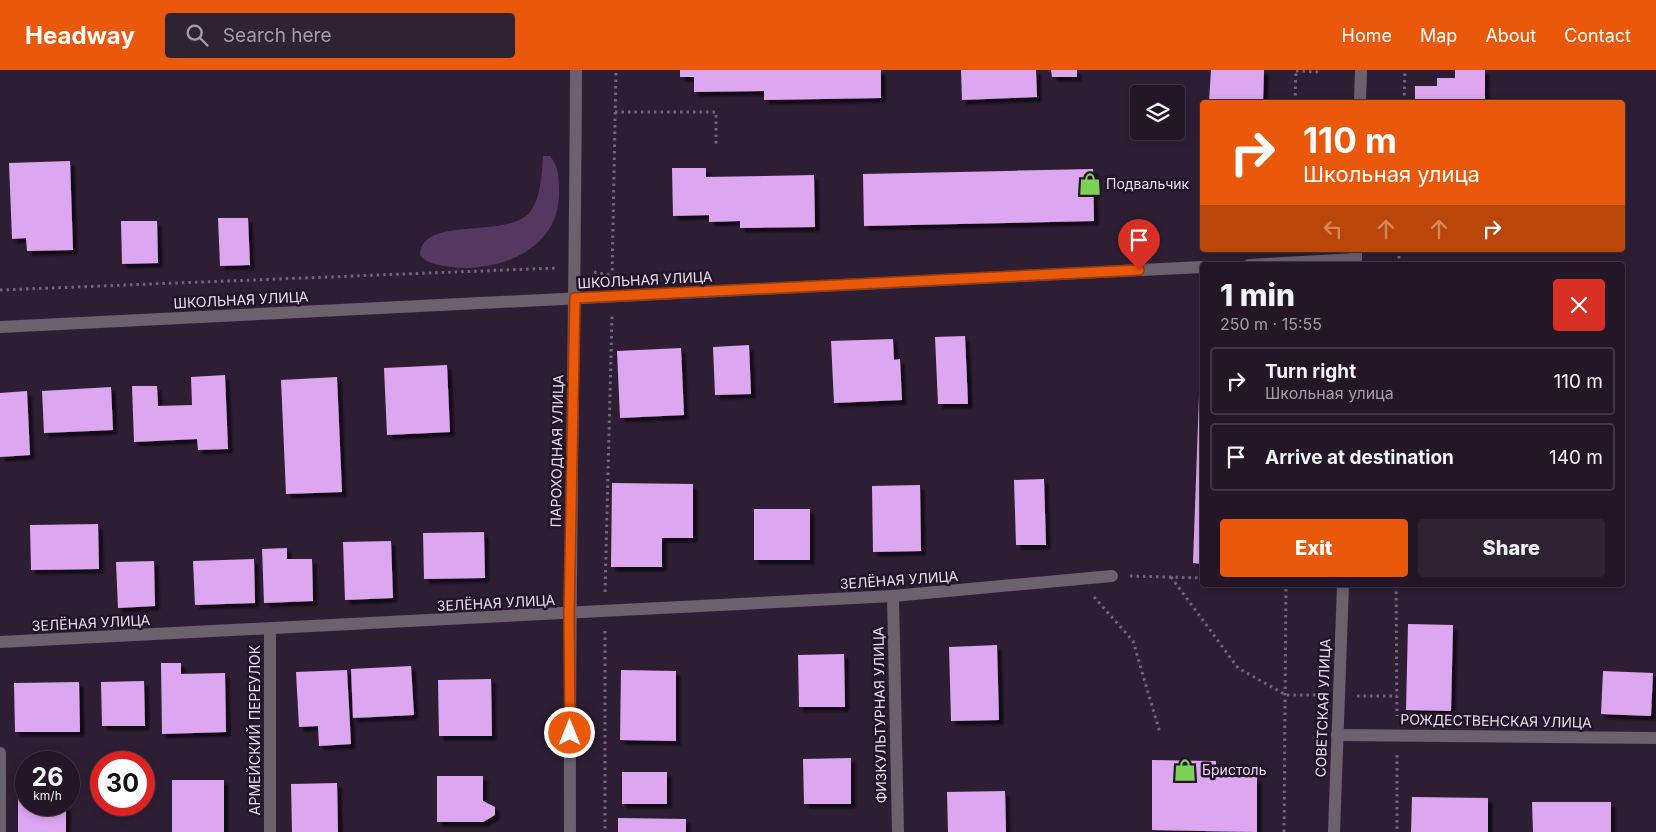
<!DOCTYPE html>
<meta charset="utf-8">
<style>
body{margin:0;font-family:Inter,sans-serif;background:#2e2333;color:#f1f3f6;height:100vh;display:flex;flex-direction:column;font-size:19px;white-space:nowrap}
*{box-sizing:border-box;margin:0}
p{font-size:16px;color:#a29fa7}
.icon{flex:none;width:28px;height:28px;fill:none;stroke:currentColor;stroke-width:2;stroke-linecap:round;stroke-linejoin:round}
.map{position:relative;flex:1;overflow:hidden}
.drawer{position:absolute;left:1200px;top:192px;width:425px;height:325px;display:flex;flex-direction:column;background:#221627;border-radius:5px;box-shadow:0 2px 8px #0003,0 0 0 1px #3f3544}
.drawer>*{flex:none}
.guide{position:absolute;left:1200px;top:30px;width:425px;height:152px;border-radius:5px;box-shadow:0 2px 8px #0003,0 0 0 1px #3f3544;background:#ea580c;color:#fff;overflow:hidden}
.controls{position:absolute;left:1130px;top:15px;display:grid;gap:10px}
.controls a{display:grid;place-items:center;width:55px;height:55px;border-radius:5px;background:#221627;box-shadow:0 2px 8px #0003,0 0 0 1px #3f3544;font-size:25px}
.speed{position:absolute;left:15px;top:681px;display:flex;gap:10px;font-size:25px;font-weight:700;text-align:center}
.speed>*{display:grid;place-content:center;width:65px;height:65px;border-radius:50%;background:#221627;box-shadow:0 2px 8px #0003,0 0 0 1px #3f3544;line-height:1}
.speed small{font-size:12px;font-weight:400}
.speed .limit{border:8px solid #d22;background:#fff;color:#111}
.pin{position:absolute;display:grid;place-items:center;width:42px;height:42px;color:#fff;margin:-51px -21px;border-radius:50% 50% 50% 0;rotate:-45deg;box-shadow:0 0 5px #0007}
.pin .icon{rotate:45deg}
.me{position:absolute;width:55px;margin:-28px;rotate:0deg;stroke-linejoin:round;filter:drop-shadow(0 0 4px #0008)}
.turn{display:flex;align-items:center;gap:18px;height:105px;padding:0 20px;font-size:22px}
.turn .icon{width:65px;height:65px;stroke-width:2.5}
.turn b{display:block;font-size:35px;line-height:42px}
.lanes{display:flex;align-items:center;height:48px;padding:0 20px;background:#0003;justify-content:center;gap:25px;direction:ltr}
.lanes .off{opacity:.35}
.round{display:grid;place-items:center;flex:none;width:52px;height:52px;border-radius:5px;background:#2e2333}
.overview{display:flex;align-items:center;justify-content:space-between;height:85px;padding:0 20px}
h1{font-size:30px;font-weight:800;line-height:38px}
.button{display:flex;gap:10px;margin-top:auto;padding:10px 20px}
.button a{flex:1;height:58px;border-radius:5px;background:#ea580c;color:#fff;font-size:20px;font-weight:800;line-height:58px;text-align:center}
.button a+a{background:#2e2333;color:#f1f3f6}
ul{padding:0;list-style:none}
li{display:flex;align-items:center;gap:15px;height:68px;margin:0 10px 8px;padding:0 10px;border:2px solid #3f3544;border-radius:5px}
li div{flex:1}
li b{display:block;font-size:19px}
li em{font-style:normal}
header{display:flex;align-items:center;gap:30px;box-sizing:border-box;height:70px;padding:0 25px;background:#ea580c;color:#fff}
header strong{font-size:24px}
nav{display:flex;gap:28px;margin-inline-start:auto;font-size:18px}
.search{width:350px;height:45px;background:#2e2333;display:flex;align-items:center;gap:12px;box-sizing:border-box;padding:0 18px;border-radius:5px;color:#a29fa7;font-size:19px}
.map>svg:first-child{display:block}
.green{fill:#553860}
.building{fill:#dca6f0;filter:url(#shadow)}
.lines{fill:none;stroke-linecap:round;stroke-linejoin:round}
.path{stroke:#746579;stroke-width:3;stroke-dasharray:2.5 4;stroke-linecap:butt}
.minor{stroke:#6b626e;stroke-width:12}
.tertiary{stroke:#6b626e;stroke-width:12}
.route-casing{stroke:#983908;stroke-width:12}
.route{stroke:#ea580c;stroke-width:9}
.labels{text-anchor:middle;stroke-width:5;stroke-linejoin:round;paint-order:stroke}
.poi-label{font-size:14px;fill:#e9deed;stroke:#24142a;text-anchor:start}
.street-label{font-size:14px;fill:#e9deed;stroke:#24142a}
</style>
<header>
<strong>Headway</strong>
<div class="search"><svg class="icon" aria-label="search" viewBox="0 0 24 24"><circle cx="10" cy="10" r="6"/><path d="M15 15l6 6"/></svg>Search here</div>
<nav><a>Home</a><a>Map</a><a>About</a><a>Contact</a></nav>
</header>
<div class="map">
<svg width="1656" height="762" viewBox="0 0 1656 762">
<defs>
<filter id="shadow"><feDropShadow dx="4.5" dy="4.5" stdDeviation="1" flood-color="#0009"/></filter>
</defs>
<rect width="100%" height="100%" fill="#2e1e34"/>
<!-- green -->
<path class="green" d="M543,86H550C559,97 559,109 559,122C560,179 499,203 451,197C439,195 427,194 420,185C421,145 507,170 530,142C541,128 542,103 543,86Z"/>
<!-- building -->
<g class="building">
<path d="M680,0H881V28L764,30V21L694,22V7H680Z"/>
<path d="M961,0H1036L1037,27L962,30Z"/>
<path d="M1051,0H1077V7H1052Z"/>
<path d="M1211,0H1264L1263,32H1209Z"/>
<path d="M1455,0H1485V32H1415V16H1437V8H1455Z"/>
<path d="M70,91L73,180L27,181L26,168L12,169L9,93Z"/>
<path d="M672,98H706V107L814,105L815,157L740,158V151L709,152V145L673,146Z"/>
<path d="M1093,99L1094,151L864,156L863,104Z"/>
<path d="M218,148H248L250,195L220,196Z"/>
<path d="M121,151H157L158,193L122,194Z"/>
<path d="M965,266L968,334H938L935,267Z"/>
<path d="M893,269L894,290L900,289L902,330L834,333L831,271Z"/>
<path d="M1201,269H1202V494L1193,493Z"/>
<path d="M749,275L751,324L715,325L713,277Z"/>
<path d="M681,278L684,345L620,348L617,281Z"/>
<path d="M447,295L450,362L387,365L384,298Z"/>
<path d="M225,305L228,379L198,380L197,369L134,372L132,316H157L158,336L192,335L191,307Z"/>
<path d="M337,307L342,422L286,424L281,310Z"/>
<path d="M111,317L113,360L44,363L42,321Z"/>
<path d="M27,321L30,385L0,387V323Z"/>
<path d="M1044,409L1046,475H1016L1014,410Z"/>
<path d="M612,413L693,414V468H662V497H611Z"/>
<path d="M920,415L921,481L873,482L872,416Z"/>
<rect x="754" y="439" width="56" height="51"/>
<path d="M98,454L99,499L31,500L30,455Z"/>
<path d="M484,462L485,508L424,509L423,463Z"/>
<path d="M391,471L393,528L345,530L343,472Z"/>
<path d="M287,478V489H312L313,531L264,533L262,479Z"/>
<path d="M254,489L255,533L195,535L193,491Z"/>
<path d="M154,491L155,536L118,538L116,492Z"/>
<path d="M1408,554L1453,555L1451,641L1406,640Z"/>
<path d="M997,575L999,650L951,651L949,577Z"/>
<path d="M844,584L845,637H799L798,585Z"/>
<path d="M161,593H181V604L225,603L226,662L162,664Z"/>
<path d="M411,596L414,645L353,648L351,599Z"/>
<path d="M347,600L351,674L319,676L318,656L299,657L296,602Z"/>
<path d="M621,600L676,601V671L620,670Z"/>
<path d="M1603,601L1653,603L1651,646L1601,644Z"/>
<path d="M491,609L492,666H439L438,610Z"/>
<path d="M144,611L145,656H102L101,612Z"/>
<path d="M79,612L80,662H15L14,613Z"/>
<path d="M851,688V734H804L803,689Z"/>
<path d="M1152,690L1216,691V707H1257V762L1152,760Z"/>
<rect x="622" y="702" width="45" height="32"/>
<path d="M437,706H483V731L495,737V745L483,752H437Z"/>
<rect x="172" y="710" width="52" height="52"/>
<path d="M337,713L338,762H292L291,714Z"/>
<path d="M18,717H26V735H66V762H18Z"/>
<path d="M1005,721L1006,762H948L947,722Z"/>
<path d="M1412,727L1488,728V762H1411Z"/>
<path d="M1532,732H1611V762H1533Z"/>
<path d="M618,748L686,749V762H618Z"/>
</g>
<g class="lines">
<!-- path -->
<g class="path">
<path d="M1296,1L1320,2"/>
<path d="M1295,32L1296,0"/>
<path d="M1404,32L1405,0"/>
<path d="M615,42H716V76"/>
<path d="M1399,195V180"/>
<path d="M594,202L610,205"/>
<path d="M612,207L616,0"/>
<path d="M0,220L556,198"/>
<path d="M1130,506L1202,508"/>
<path d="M1171,507L1238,598L1286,625H1319"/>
<path d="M1396,515L1397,646"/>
<path d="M605,522L612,246"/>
<path d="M1094,527L1133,571L1160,663"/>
<path d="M605,561V762"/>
<path d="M1357,626H1397"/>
<path d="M1397,685V762"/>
<path d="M1284,762L1286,515"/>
</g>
<!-- minor -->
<g class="minor">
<path d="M1249,195L1356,189"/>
<path d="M0,257L1202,197"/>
<path d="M893,526L898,762"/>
<path d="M0,572L893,526L1112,506"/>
<path d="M1337,665L1656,668"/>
<path d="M0,683V762"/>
<path d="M270,762V559"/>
<path d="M570,762C569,508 575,254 576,0"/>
</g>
<!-- tertiary -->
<g class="tertiary">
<path d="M1360,32L1361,0"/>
<path d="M1356,195V180"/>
<path d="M1334,762L1343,515"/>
</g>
</g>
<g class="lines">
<defs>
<path id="route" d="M570,663L569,544L575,228L1139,200"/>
</defs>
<!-- route casing -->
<use href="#route" class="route-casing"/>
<!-- route -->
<use href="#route" class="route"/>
</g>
<!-- icons -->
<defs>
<symbol id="shop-bare" viewBox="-9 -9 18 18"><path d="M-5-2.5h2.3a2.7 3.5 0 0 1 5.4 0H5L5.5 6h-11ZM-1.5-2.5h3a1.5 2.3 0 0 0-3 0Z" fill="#7dd154" stroke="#24142a" stroke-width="2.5" paint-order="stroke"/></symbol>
</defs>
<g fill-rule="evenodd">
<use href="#shop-bare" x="1074" y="98" width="32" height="32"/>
<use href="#shop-bare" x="1169" y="684" width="32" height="32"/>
</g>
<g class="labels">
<!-- poi labels -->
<g class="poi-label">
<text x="1106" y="119">Подвальчик</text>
<text x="1202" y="705">Бристоль</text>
</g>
<!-- street labels -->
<g class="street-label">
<text transform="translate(645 210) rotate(-3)" y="5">ШКОЛЬНАЯ УЛИЦА</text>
<text transform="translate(241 230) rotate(-3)" y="5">ШКОЛЬНАЯ УЛИЦА</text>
<text transform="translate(557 381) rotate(-89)" y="5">ПАРОХОДНАЯ УЛИЦА</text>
<text transform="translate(899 510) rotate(-4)" y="5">ЗЕЛЁНАЯ УЛИЦА</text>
<text transform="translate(496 533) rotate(-3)" y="5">ЗЕЛЁНАЯ УЛИЦА</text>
<text transform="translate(91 553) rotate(-3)" y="5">ЗЕЛЁНАЯ УЛИЦА</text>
<text transform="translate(1323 638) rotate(-88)" y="5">СОВЕТСКАЯ УЛИЦА</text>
<text transform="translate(880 645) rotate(-91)" y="5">ФИЗКУЛЬТУРНАЯ УЛИЦА</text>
<text transform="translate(1496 651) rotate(1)" y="5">РОЖДЕСТВЕНСКАЯ УЛИЦА</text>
<text transform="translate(255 660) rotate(-90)" y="5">АРМЕЙСКИЙ ПЕРЕУЛОК</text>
</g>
</g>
</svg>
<div class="controls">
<a><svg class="icon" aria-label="layers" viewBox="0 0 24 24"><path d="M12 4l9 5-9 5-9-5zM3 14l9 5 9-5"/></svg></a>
</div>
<div class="speed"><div>26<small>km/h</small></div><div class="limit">30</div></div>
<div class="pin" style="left:1139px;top:200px;background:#d93025"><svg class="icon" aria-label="arrive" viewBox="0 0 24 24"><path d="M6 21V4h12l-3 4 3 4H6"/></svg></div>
<svg class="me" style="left:570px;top:663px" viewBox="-20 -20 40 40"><circle r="17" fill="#ea580c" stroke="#fff" stroke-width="3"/><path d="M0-11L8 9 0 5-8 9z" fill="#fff"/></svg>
<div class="guide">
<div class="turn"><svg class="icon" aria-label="right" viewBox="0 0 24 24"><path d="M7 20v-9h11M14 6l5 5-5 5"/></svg><div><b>110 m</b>Школьная улица</div></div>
<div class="lanes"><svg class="icon off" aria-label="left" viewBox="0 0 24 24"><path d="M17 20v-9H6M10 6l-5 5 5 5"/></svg><svg class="icon off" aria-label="ahead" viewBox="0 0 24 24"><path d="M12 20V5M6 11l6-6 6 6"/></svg><svg class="icon off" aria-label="ahead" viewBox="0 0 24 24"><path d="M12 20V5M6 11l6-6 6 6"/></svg><svg class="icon" aria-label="right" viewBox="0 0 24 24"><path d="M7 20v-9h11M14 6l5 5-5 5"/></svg></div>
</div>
<section class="drawer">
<div class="overview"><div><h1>1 min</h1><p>250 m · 15:55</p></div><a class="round" style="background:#d93025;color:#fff"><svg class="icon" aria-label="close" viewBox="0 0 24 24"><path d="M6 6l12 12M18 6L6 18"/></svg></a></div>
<ul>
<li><svg class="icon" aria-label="right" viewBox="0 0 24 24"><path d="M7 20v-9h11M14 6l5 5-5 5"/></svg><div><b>Turn right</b><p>Школьная улица</p></div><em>110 m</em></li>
<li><svg class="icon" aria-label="arrive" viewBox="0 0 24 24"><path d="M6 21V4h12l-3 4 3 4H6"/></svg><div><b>Arrive at destination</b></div><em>140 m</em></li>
</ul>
<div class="button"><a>Exit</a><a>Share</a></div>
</section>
</div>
